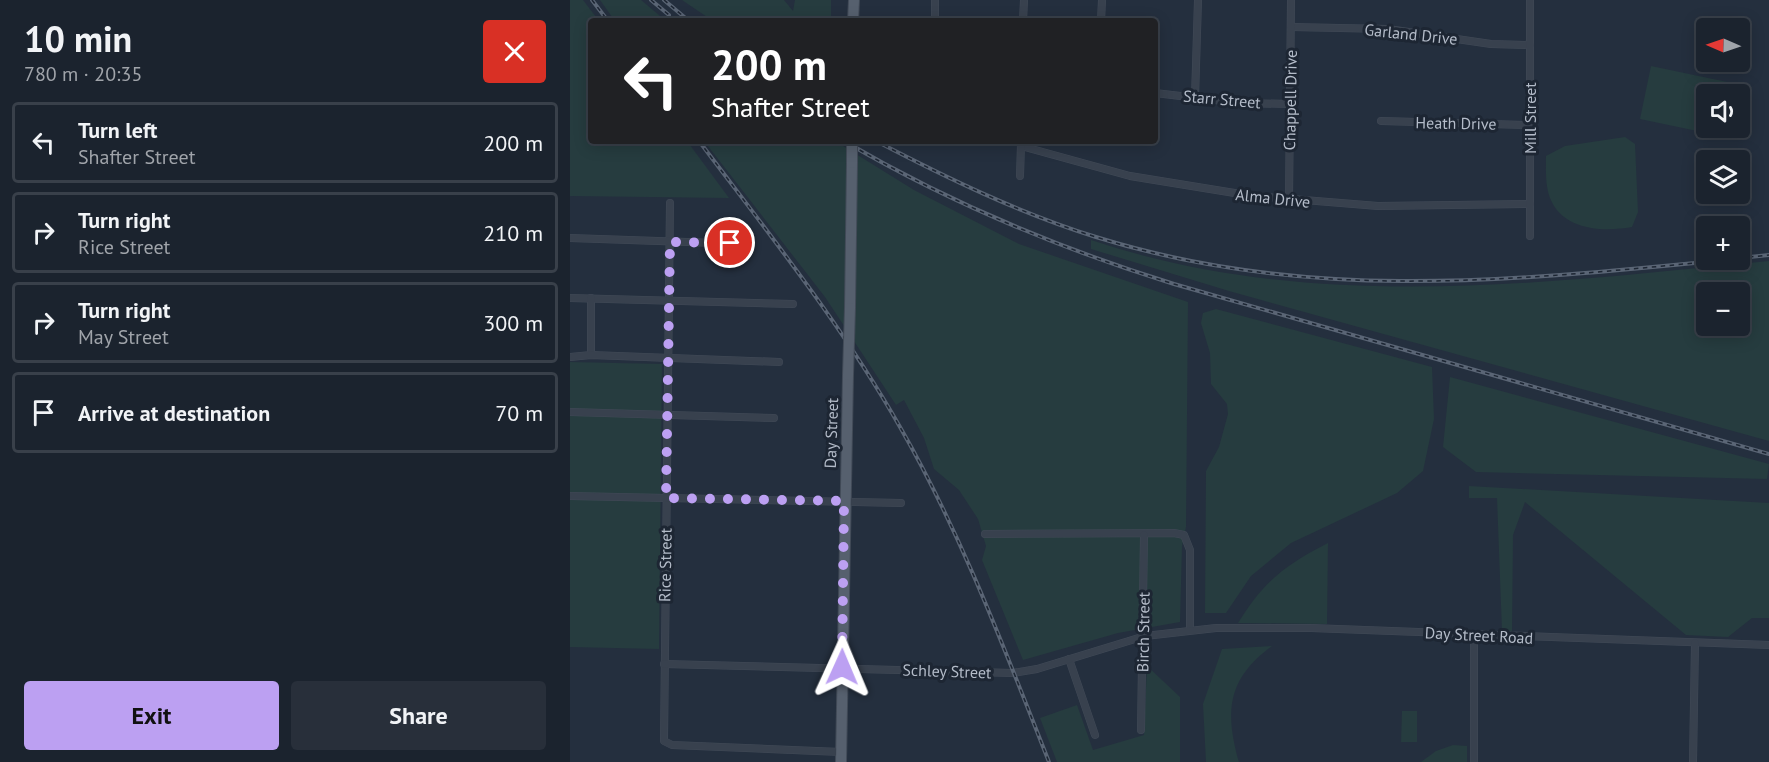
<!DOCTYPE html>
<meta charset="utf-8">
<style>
body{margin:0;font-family:"PT Sans",sans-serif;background:#282f3a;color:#f1f3f6;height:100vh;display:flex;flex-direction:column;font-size:22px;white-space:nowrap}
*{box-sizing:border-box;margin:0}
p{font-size:20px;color:#a0a4aa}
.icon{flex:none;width:33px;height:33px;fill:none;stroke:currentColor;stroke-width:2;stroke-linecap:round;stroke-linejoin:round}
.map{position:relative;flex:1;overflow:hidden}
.sheet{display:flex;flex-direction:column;background:#1b232e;width:570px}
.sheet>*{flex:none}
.guide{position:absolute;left:18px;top:18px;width:570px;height:126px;border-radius:6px;box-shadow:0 3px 15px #0003,0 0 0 2px #39404a;background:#202124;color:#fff;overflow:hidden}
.needle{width:39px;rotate:272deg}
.controls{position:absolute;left:1126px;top:18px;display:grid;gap:12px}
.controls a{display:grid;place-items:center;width:54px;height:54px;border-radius:6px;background:#1b232e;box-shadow:0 3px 15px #0003,0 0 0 2px #39404a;font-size:30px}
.pin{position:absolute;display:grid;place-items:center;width:51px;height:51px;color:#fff;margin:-26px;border:3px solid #fff;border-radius:50%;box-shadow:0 2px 6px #0007}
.me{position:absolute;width:66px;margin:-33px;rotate:1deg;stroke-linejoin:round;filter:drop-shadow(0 0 4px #0008)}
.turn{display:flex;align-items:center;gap:21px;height:126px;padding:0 24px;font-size:27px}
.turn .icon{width:78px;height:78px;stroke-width:2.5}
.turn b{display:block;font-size:42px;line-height:51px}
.round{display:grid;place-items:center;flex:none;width:63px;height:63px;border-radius:6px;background:#282f3a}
.headline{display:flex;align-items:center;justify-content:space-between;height:102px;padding:0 24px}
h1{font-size:36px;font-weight:700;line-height:45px}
.primary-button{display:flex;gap:12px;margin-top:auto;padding:12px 24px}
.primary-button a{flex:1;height:69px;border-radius:6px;background:#bca0f2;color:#111;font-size:24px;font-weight:700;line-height:69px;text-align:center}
.primary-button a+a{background:#282f3a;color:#f1f3f6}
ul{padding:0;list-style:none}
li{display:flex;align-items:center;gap:18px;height:81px;margin:0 12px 9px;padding:0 12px;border:3px solid #39404a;border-radius:6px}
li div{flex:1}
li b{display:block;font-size:22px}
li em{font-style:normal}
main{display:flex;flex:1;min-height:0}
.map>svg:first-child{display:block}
.green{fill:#263c3f;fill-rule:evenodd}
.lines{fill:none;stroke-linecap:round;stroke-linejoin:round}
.street-casing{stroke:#414a57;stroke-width:8}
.primary-casing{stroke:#414a57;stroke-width:12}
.street{stroke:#38414e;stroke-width:7}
.primary{stroke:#56606e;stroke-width:10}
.rail-casing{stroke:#5a6575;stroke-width:4}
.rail{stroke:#1d2633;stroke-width:1.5;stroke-dasharray:4.5;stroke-linecap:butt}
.primary-bridge-casing{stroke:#414a57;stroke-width:12;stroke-linecap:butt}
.primary-bridge{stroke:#56606e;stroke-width:10}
.route{stroke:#bca0f2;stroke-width:10;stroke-dasharray:0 18}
.labels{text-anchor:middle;stroke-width:6;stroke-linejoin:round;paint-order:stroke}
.street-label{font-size:16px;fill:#b4bcc9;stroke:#1d2633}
</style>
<main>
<section class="sheet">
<div class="headline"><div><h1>10 min</h1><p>780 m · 20:35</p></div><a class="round" style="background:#d93025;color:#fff"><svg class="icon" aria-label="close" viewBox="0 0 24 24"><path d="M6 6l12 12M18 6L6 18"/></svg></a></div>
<ul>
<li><svg class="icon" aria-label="left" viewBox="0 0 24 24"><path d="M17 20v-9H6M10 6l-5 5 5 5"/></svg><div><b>Turn left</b><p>Shafter Street</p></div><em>200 m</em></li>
<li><svg class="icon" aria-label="right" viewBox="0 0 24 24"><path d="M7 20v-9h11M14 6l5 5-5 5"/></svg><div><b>Turn right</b><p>Rice Street</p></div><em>210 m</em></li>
<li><svg class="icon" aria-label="right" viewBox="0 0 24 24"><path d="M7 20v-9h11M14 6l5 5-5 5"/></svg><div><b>Turn right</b><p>May Street</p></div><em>300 m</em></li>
<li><svg class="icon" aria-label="arrive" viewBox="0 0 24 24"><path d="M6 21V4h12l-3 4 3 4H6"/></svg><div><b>Arrive at destination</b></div><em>70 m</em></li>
</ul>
<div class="primary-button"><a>Exit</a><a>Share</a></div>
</section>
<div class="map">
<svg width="1199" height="762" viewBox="0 0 1199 762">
<rect width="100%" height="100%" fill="#242f3e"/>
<!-- green -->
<g class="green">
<path d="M0,0H13L29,21H21V141H117L159,198L0,196Z"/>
<path d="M30,0H71L96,21H45Z"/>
<path d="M112,0H214L223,11L225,0H261V18L258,21H143Z"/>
<path d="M1081,66L1181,87L1170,140L1070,119ZM1137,94H1170V128H1137Z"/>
<path d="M1055,137L1065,144L1068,212L1062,227C1034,232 993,231 980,198C975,185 976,169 976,156L995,146Z"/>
<path d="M134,141H265L344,190L449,244L618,302L616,527L612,546L610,622L548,633L453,660L412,560L416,546L408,519L389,490L364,469L354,438L334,400L326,405L255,297Z"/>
<path d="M521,240C741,314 973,283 1199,261V441L659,291L521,249ZM1137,292H1170V326H1137Z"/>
<path d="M646,309L862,367L864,419L853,471L827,493L721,543L681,576L656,613H635L636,471L649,447L658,414L657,404L641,384L640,353L631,323L633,313Z"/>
<path d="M0,362L92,364L89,649L0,647Z"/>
<path d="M880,377L1199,464L1197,479L906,472L873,447Z"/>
<path d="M899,486L1199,503V618H1182L1158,637L1116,635L955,502L943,535L942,631H932L927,498H899Z"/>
<path d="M758,543L757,624L668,623C693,582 715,565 758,543Z"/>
<path d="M702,646C657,679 655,711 669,762H636L633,704L652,649Z"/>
<path d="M577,666L610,697V762H487L470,718L507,705L523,750L574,735Z"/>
<path d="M832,711H847V742H831Z"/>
<path d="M883,745L897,746V762H851L866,751Z"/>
</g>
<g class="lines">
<defs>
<g id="street">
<path d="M365,21V0"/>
<path d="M453,21L454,0"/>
<path d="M531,21L532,0"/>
<path d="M721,27L818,29L921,44L960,45"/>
<path d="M585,93L670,103L720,104"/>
<path d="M625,98L628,0"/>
<path d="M811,121L960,125"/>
<path d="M451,146L560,176L683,196L808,206L960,204"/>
<path d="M450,176L451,144"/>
<path d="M719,200L721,0"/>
<path d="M100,203L94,741L102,745L271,752"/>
<path d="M960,236V0"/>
<path d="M0,238L176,244"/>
<path d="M0,298L223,304"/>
<path d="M21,298V355"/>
<path d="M0,357L21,355L209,362"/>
<path d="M0,412L204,418"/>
<path d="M0,496L331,503"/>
<path d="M415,534L604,533L614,535L620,550V630"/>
<path d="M499,659L525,735"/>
<path d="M94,664L443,673L467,669L575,636L646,628H741L1199,645"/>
<path d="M571,730L574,535"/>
<path d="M904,762V635"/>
<path d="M1123,762L1125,643"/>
</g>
<g id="primary">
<path d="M283,21L284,0"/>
<path d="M280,308L282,163"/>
<path d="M271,762L278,375"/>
</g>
</defs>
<!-- street casing -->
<use href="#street" class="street-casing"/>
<!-- primary casing -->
<use href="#primary" class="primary-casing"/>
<!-- street -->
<use href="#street" class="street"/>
<!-- primary -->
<use href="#primary" class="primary"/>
<defs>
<g id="rail">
<path d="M22,0L38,21"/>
<path d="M81,0L99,15"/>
<path d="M94,0L119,21"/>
<path d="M129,141C199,234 272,325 330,427C391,533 434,648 479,762"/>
<path d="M274,141C378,202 488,248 604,284L1199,454"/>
<path d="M306,141C377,178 449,213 526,237C738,303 939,281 1155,260"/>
<path d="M1170,258L1199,255"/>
</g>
</defs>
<!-- rail casing -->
<use href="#rail" class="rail-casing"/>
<!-- rail -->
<use href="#rail" class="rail"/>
<defs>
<g id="primary-bridge">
<path d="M282,163V141"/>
<path d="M278,375L280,308"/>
</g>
</defs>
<!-- primary-bridge casing -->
<use href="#primary-bridge" class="primary-bridge-casing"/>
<!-- primary-bridge -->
<use href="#primary-bridge" class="primary-bridge"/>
</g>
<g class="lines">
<!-- route -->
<path class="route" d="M160,243L100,242L96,498L274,501L272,667"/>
</g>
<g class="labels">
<!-- street labels -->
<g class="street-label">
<text transform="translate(841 34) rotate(6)" y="6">Garland Drive</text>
<text transform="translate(652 99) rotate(5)" y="6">Starr Street</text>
<text transform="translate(720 100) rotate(-89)" y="6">Chappell Drive</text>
<text transform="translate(960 118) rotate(-90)" y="6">Mill Street</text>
<text transform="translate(886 123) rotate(1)" y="6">Heath Drive</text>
<text transform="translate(703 198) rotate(6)" y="6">Alma Drive</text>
<text transform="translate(261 433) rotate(-88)" y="6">Day Street</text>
<text transform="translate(95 565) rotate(-89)" y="6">Rice Street</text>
<text transform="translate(573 632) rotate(-89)" y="6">Birch Street</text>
<text transform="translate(909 635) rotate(3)" y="6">Day Street Road</text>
<text transform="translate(377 671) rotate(2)" y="6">Schley Street</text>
</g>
</g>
</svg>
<div class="controls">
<a><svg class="needle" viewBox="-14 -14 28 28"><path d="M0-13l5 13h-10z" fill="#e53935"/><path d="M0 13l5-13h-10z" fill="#a0a4aa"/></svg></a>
<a><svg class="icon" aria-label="sound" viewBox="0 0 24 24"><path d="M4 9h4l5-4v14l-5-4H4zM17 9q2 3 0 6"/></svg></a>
<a><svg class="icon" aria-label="layers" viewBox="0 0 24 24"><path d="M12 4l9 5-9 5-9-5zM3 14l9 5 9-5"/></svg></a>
<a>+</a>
<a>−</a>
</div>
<div class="pin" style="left:160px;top:243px;background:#d93025"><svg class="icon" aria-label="arrive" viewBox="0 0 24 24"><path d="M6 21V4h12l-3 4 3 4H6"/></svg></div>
<svg class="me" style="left:272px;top:667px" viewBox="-20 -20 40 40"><path d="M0-17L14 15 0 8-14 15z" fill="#bca0f2" stroke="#fff" stroke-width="4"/></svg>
<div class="guide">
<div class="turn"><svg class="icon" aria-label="left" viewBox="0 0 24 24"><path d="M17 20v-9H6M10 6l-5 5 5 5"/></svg><div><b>200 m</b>Shafter Street</div></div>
</div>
</div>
</main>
